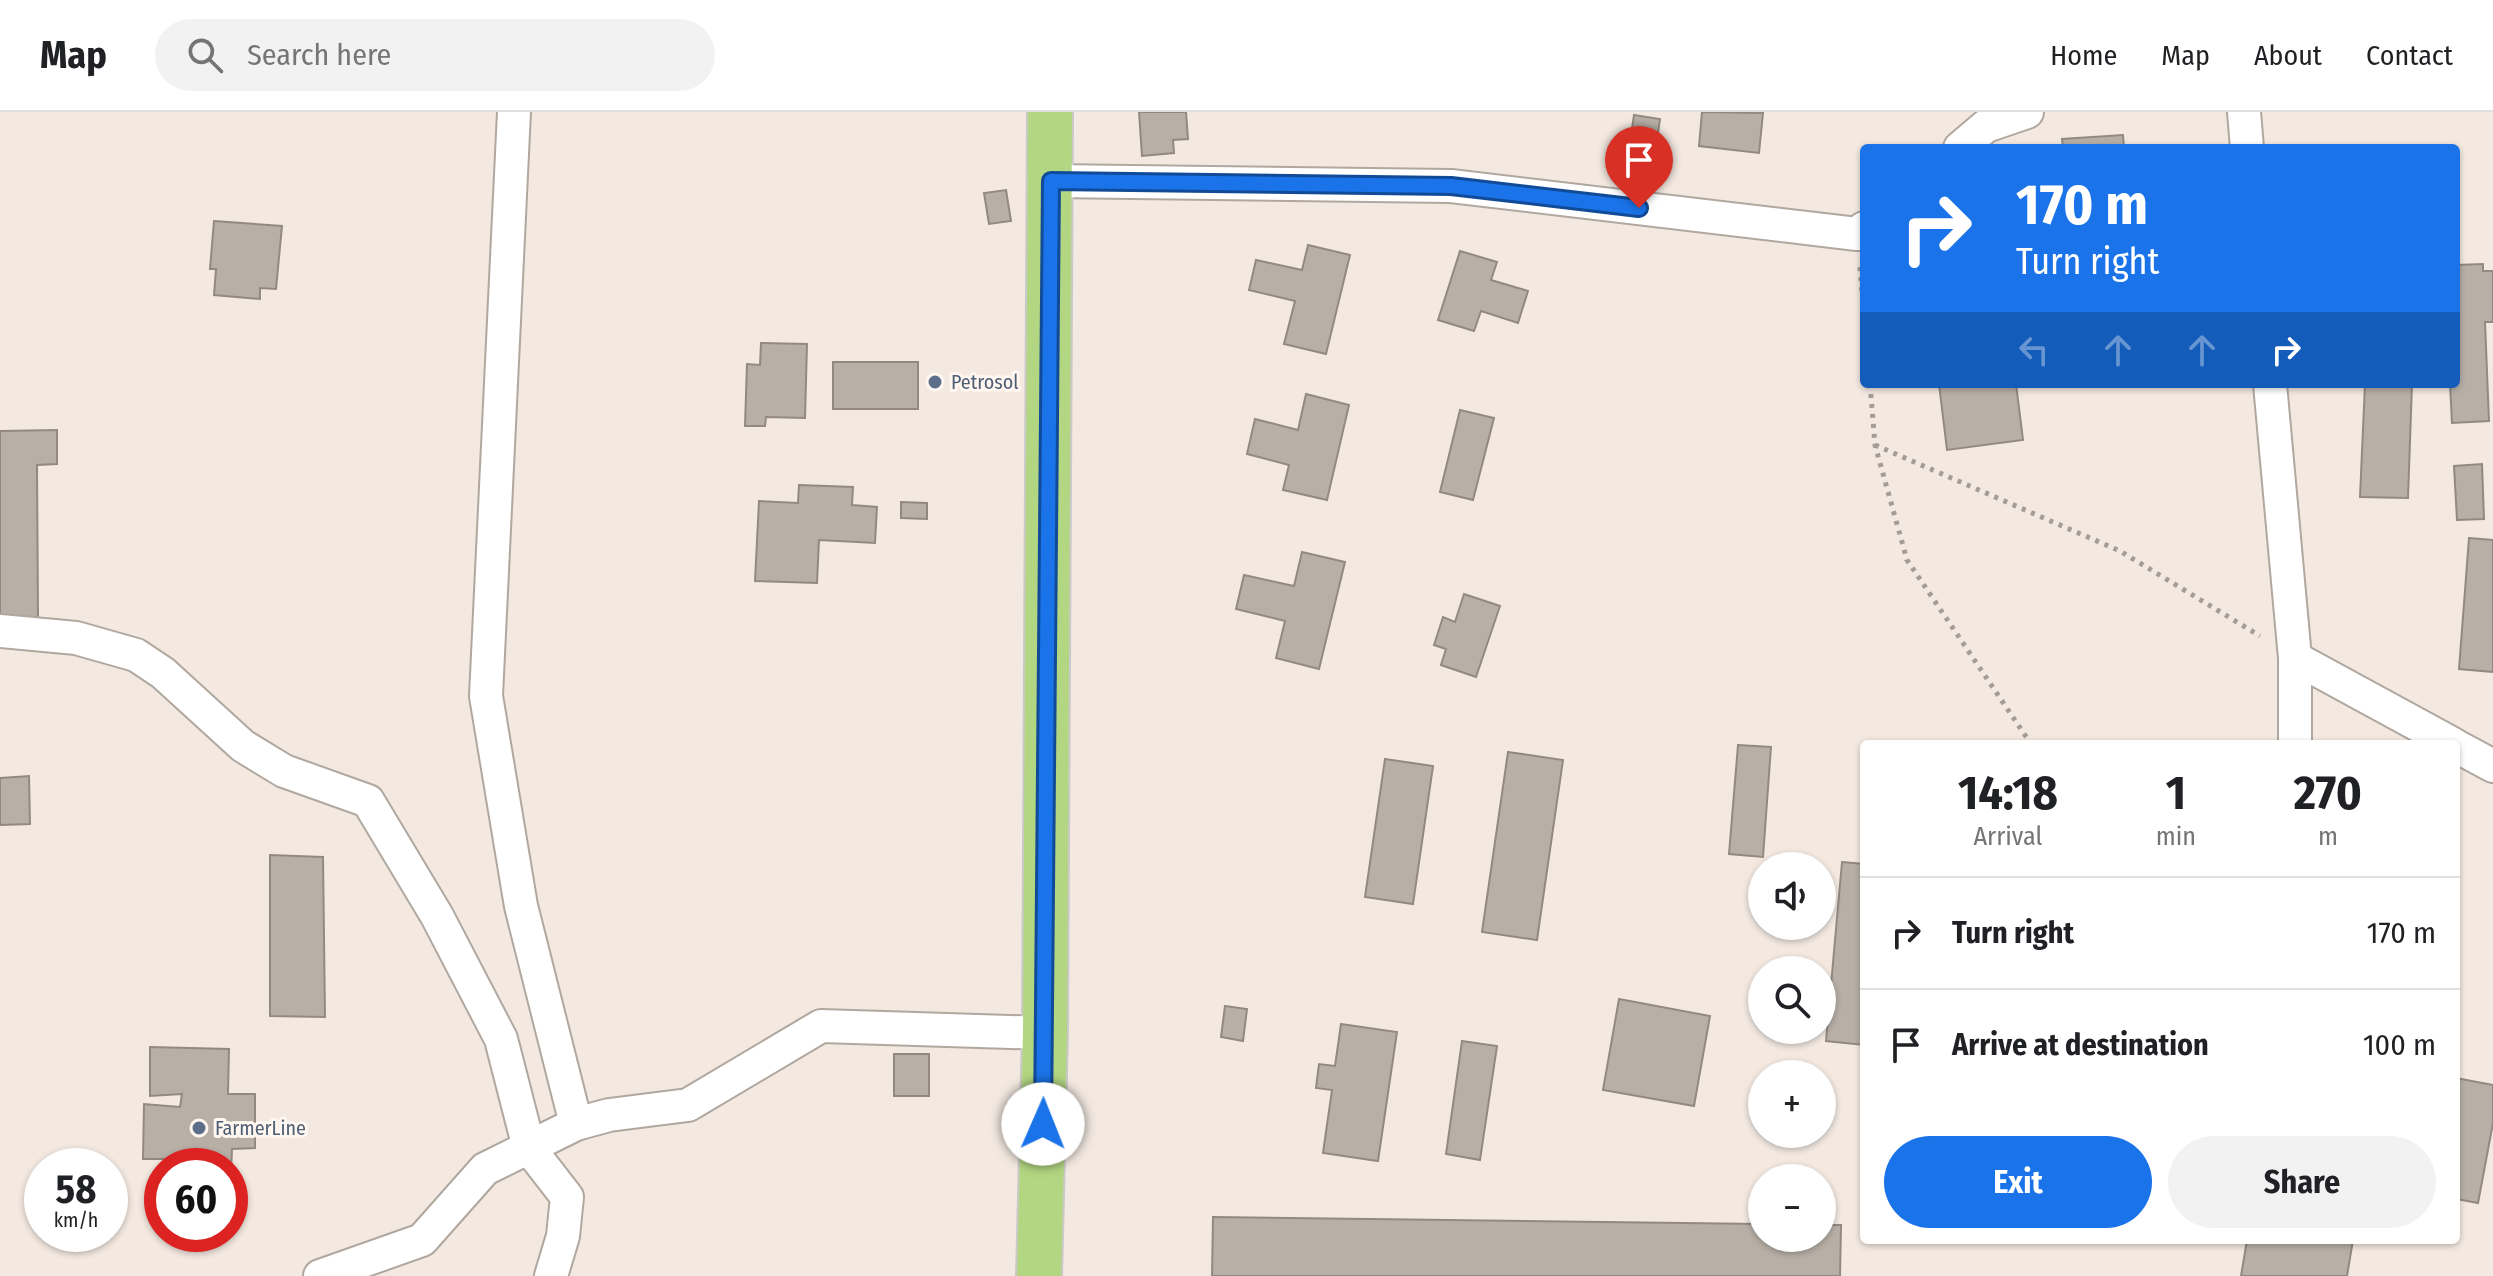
<!DOCTYPE html>
<meta charset="utf-8">
<style>
body{margin:0;font-family:"Fira Sans Condensed",sans-serif;background:#f2f2f2;color:#202124;height:100vh;display:flex;flex-direction:column;font-size:30px;white-space:nowrap}
*{box-sizing:border-box;margin:0}
p{font-size:26px;color:#757577}
.icon{flex:none;width:44px;height:44px;fill:none;stroke:currentColor;stroke-width:2;stroke-linecap:round;stroke-linejoin:round}
.map{position:relative;flex:1;overflow:hidden}
.panel{position:absolute;left:1860px;top:628px;width:600px;height:504px;display:flex;flex-direction:column;background:#fff;border-radius:8px;box-shadow:0 2px 6px #0004}
.panel>*{flex:none}
.hud{position:absolute;left:1860px;top:32px;width:600px;height:244px;border-radius:8px;box-shadow:0 2px 6px #0004;background:#1a73e8;color:#fff;overflow:hidden}
.controls{position:absolute;left:1748px;top:740px;display:grid;gap:16px}
.controls a{display:grid;place-items:center;width:88px;height:88px;border-radius:50%;background:#fff;box-shadow:0 2px 6px #0004;font-size:40px}
.speed{position:absolute;left:24px;top:1036px;display:flex;gap:16px;font-size:40px;font-weight:700;text-align:center}
.speed>*{display:grid;place-content:center;width:104px;height:104px;border-radius:50%;background:#fff;box-shadow:0 2px 6px #0004;line-height:1}
.speed small{font-size:20px;font-weight:400}
.speed .limit{border:12px solid #d22;background:#fff;color:#111}
.pin{position:absolute;display:grid;place-items:center;width:68px;height:68px;color:#fff;margin:-82px -34px;border-radius:50% 50% 50% 0;rotate:-45deg;box-shadow:0 0 8px #0007}
.pin .icon{rotate:45deg}
.me{position:absolute;width:88px;margin:-44px;rotate:1deg;stroke-linejoin:round;filter:drop-shadow(0 0 6px #0008)}
.turn{display:flex;align-items:center;gap:28px;height:168px;padding:0 24px;font-size:36px}
.turn .icon{width:104px;height:104px;stroke-width:2.5}
.turn b{display:block;font-size:56px;line-height:68px}
.lanes{display:flex;align-items:center;height:76px;padding:0 24px;background:#0003;justify-content:center;gap:40px;direction:ltr}
.lanes .off{opacity:.35}
.eta{display:flex;justify-content:space-evenly;align-items:center;height:136px;text-align:center}
.eta b{font-size:48px;font-weight:700;line-height:56px}
.cta{display:flex;gap:16px;margin-top:auto;padding:16px 24px}
.cta a{flex:1;height:92px;border-radius:48px;background:#1a73e8;color:#fff;font-size:32px;font-weight:700;line-height:92px;text-align:center}
.cta a+a{background:#f2f2f2;color:#202124}
ul{padding:0;list-style:none}
li{display:flex;align-items:center;gap:24px;height:112px;padding:0 24px;border-top:2px solid #e0e0e0}
li div{flex:1}
li b{display:block;font-size:30px}
li em{font-style:normal}
header{display:flex;align-items:center;gap:48px;box-sizing:border-box;height:112px;padding:0 40px;background:#fff;border-bottom:2px solid #e0e0e0}
header strong{font-size:38px}
nav{display:flex;gap:44px;margin-inline-start:auto;font-size:28px}
.search{width:560px;height:72px;background:#f2f2f2;display:flex;align-items:center;gap:20px;box-sizing:border-box;padding:0 28px;border-radius:44px;color:#757577;font-size:30px}
.map>svg:first-child{display:block}
.building{fill:#b8b0a7;stroke:#928a81;stroke-width:2}
.lines{fill:none;stroke-linecap:round;stroke-linejoin:round}
.minor-casing{stroke:#b0a79f;stroke-width:36}
.primary-casing{stroke:#cac9c8;stroke-width:48}
.path{stroke:#a49c96;stroke-width:5;stroke-dasharray:4 6;stroke-linecap:butt}
.minor{stroke:#fff;stroke-width:32}
.primary{stroke:#b3d682;stroke-width:44}
.route-casing{stroke:#114b97;stroke-width:20}
.route{stroke:#1a73e8;stroke-width:14}
.service-dot{fill:#5c6f8a;stroke:#fff7f0;stroke-width:3}
.labels{text-anchor:middle;stroke-width:6;stroke-linejoin:round;paint-order:stroke}
.service-label{font-size:20px;fill:#4e5e75;stroke:#fff7f0;text-anchor:start}
</style>
<header>
<strong>Map</strong>
<div class="search"><svg class="icon" aria-label="search" viewBox="0 0 24 24"><circle cx="10" cy="10" r="6"/><path d="M15 15l6 6"/></svg>Search here</div>
<nav><a>Home</a><a>Map</a><a>About</a><a>Contact</a></nav>
</header>
<div class="map">
<svg width="2493" height="1164" viewBox="0 0 2493 1164">
<rect width="100%" height="100%" fill="#f3e9e1"/>
<!-- building -->
<g class="building">
<path d="M1139,0H1186L1188,27L1173,28L1174,41L1142,44Z"/>
<path d="M1702,0L1763,1L1759,41L1699,34Z"/>
<path d="M1634,3L1660,7L1654,47L1628,44Z"/>
<path d="M2123,23L2124,36H2063L2062,27Z"/>
<path d="M1006,78L1011,109L989,112L984,81Z"/>
<path d="M214,109L282,114L276,177L260,176V187L214,183L216,157H210Z"/>
<path d="M1308,133L1350,143L1326,242L1284,232L1295,189L1249,178L1256,148L1302,158Z"/>
<path d="M1460,139L1497,150L1491,168L1528,179L1518,211L1481,199L1474,219L1438,208Z"/>
<path d="M2483,152V159H2493V210H2485L2489,309L2452,311L2450,272H2456V153Z"/>
<path d="M761,231L807,232L805,306L766,305L765,314H745L747,252L760,253Z"/>
<rect x="833" y="250" width="85" height="47"/>
<path d="M1939,272H2016L2023,328L1947,338Z"/>
<path d="M2365,272H2412L2408,386L2360,385Z"/>
<path d="M1306,282L1349,293L1327,388L1283,378L1289,353L1247,342L1255,307L1298,318Z"/>
<path d="M1460,298L1494,306L1473,388L1440,380Z"/>
<path d="M57,318V352L37,353L38,505L0,506V319Z"/>
<path d="M2482,352L2484,407L2457,408L2454,354Z"/>
<path d="M799,373L853,375L852,393L877,395L875,431L819,428L817,471L755,469L759,389L798,391Z"/>
<path d="M901,390L927,391V407L901,406Z"/>
<path d="M2469,426L2493,428V560L2459,557Z"/>
<path d="M1302,440L1345,450L1319,557L1276,546L1285,509L1236,497L1244,463L1294,474Z"/>
<path d="M1464,482L1500,494L1476,565L1441,553L1446,537L1434,533L1443,505L1455,510Z"/>
<path d="M1738,633L1771,635L1763,745L1729,742Z"/>
<path d="M1508,640L1563,648L1537,828L1482,820Z"/>
<path d="M1385,647L1433,654L1413,792L1365,785Z"/>
<path d="M29,664L30,712L0,713V666Z"/>
<path d="M270,743L323,745L325,905L270,904Z"/>
<path d="M1842,750L1864,752V933L1826,929Z"/>
<path d="M1619,887L1710,904L1694,994L1603,978Z"/>
<path d="M1225,894L1247,897L1243,929L1221,925Z"/>
<path d="M1341,912L1397,920L1378,1049L1323,1041L1332,978L1316,976L1319,952L1335,954Z"/>
<path d="M1462,929L1497,934L1480,1048L1446,1042Z"/>
<path d="M150,935L229,937L228,982H255V1036L232,1037L231,1060L230,1054H164L165,1047H143L144,992L180,995L182,982L150,984Z"/>
<rect x="894" y="942" width="35" height="42"/>
<path d="M2456,966L2493,973V1011L2478,1091L2456,1087Z"/>
<path d="M1213,1105L1762,1112V1126H1822V1113H1841L1840,1164H1212Z"/>
<path d="M2247,1128H2353L2347,1164H2241Z"/>
</g>
<g class="lines">
<defs>
<g id="minor">
<path d="M514,0L486,584L521,794L576,1012"/>
<path d="M2244,0L2247,36"/>
<path d="M1960,36L1986,14L2027,0"/>
<path d="M1051,69L1451,74L1857,122L1864,116"/>
<path d="M2270,272L2295,546V632"/>
<path d="M0,519L76,526L136,543L163,561L243,634L284,659L368,689L437,804L501,927L529,1036L567,1085L563,1124L551,1164"/>
<path d="M2295,546L2453,632"/>
<path d="M2456,634L2493,654"/>
<path d="M320,1164L422,1128L485,1057L576,1012L609,1003L688,993L821,914L1045,921"/>
</g>
<path id="primary" d="M1039,1164L1045,921L1050,0"/>
</defs>
<!-- minor casing -->
<use href="#minor" class="minor-casing"/>
<!-- primary casing -->
<use href="#primary" class="primary-casing"/>
<!-- path -->
<g class="path">
<path d="M1860,155L1864,206"/>
<path d="M1870,272L1875,333L1907,448L2031,632"/>
<path d="M1875,333L2120,439L2260,524"/>
</g>
<!-- minor -->
<use href="#minor" class="minor"/>
<!-- primary -->
<use href="#primary" class="primary"/>
</g>
<g class="lines">
<defs>
<path id="route" d="M1043,1012L1051,69L1451,74L1639,96"/>
</defs>
<!-- route casing -->
<use href="#route" class="route-casing"/>
<!-- route -->
<use href="#route" class="route"/>
</g>
<!-- markers -->
<g class="service-dot">
<circle cx="935" cy="270" r="8"/>
<circle cx="199" cy="1016" r="8"/>
</g>
<g class="labels">
<!-- service labels -->
<g class="service-label">
<text x="951" y="277">Petrosol</text>
<text x="215" y="1023">FarmerLine</text>
</g>
</g>
</svg>
<div class="controls">
<a><svg class="icon" aria-label="sound" viewBox="0 0 24 24"><path d="M4 9h4l5-4v14l-5-4H4zM17 9q2 3 0 6"/></svg></a>
<a><svg class="icon" aria-label="search" viewBox="0 0 24 24"><circle cx="10" cy="10" r="6"/><path d="M15 15l6 6"/></svg></a>
<a>+</a>
<a>−</a>
</div>
<div class="speed"><div>58<small>km/h</small></div><div class="limit">60</div></div>
<div class="pin" style="left:1639px;top:96px;background:#d93025"><svg class="icon" aria-label="arrive" viewBox="0 0 24 24"><path d="M6 21V4h12l-3 4 3 4H6"/></svg></div>
<svg class="me" style="left:1043px;top:1012px" viewBox="-20 -20 40 40"><circle r="19" fill="#fff"/><path d="M0-13L10 11 0 6-10 11z" fill="#1a73e8"/></svg>
<div class="hud">
<div class="turn"><svg class="icon" aria-label="right" viewBox="0 0 24 24"><path d="M7 20v-9h11M14 6l5 5-5 5"/></svg><div><b>170 m</b>Turn right</div></div>
<div class="lanes"><svg class="icon off" aria-label="left" viewBox="0 0 24 24"><path d="M17 20v-9H6M10 6l-5 5 5 5"/></svg><svg class="icon off" aria-label="ahead" viewBox="0 0 24 24"><path d="M12 20V5M6 11l6-6 6 6"/></svg><svg class="icon off" aria-label="ahead" viewBox="0 0 24 24"><path d="M12 20V5M6 11l6-6 6 6"/></svg><svg class="icon" aria-label="right" viewBox="0 0 24 24"><path d="M7 20v-9h11M14 6l5 5-5 5"/></svg></div>
</div>
<section class="panel">
<div class="eta">
<div><b>14:18</b><p>Arrival</p></div>
<div><b>1</b><p>min</p></div>
<div><b>270</b><p>m</p></div>
</div>
<ul>
<li><svg class="icon" aria-label="right" viewBox="0 0 24 24"><path d="M7 20v-9h11M14 6l5 5-5 5"/></svg><div><b>Turn right</b></div><em>170 m</em></li>
<li><svg class="icon" aria-label="arrive" viewBox="0 0 24 24"><path d="M6 21V4h12l-3 4 3 4H6"/></svg><div><b>Arrive at destination</b></div><em>100 m</em></li>
</ul>
<div class="cta"><a>Exit</a><a>Share</a></div>
</section>
</div>
